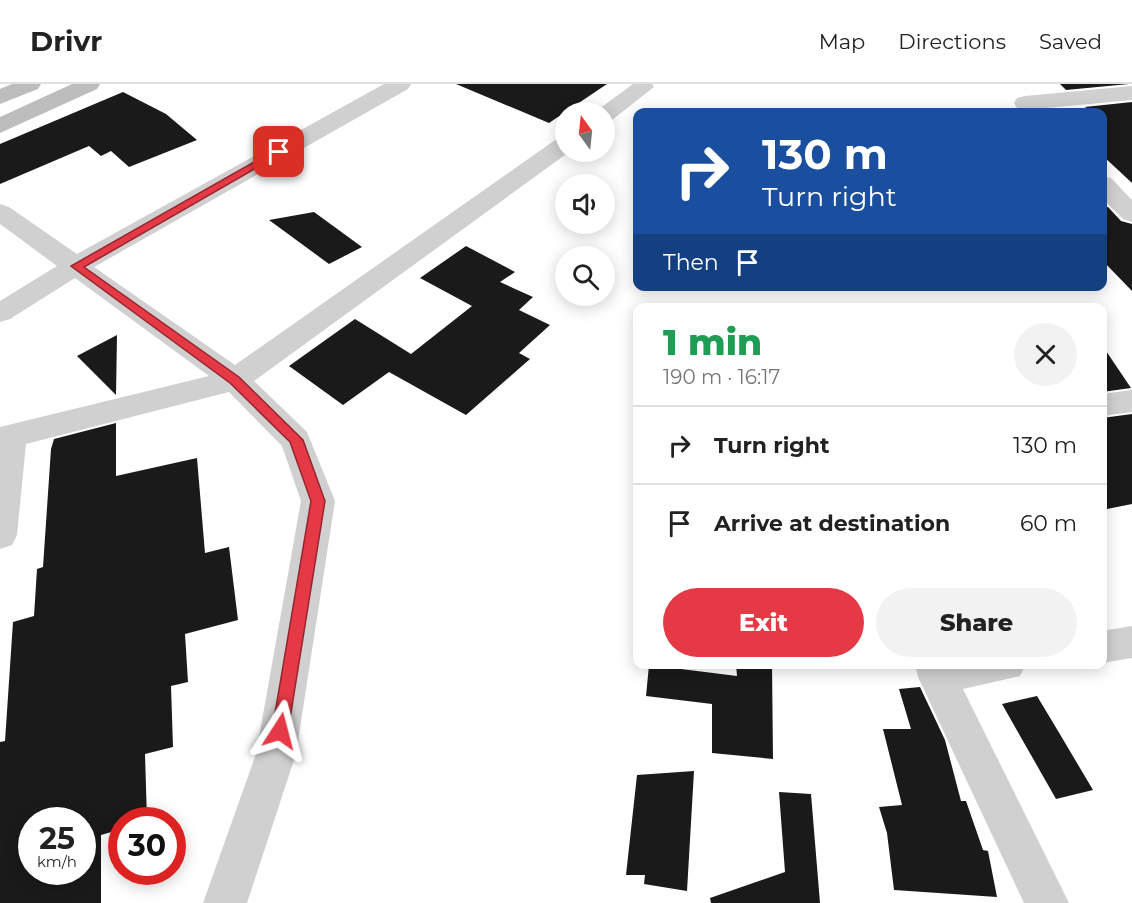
<!DOCTYPE html>
<meta charset="utf-8">
<style>
body{margin:0;font-family:Montserrat,sans-serif;background:#f2f2f2;color:#222;height:100vh;display:flex;flex-direction:column;font-size:22px;white-space:nowrap}
*{box-sizing:border-box;margin:0}
p{font-size:20px;color:#767676}
.icon{flex:none;width:33px;height:33px;fill:none;stroke:currentColor;stroke-width:2;stroke-linecap:round;stroke-linejoin:round}
.map{position:relative;flex:1;overflow:hidden}
.details{position:absolute;left:633px;top:219px;width:474px;height:366px;display:flex;flex-direction:column;background:#fff;border-radius:12px;box-shadow:0 3px 15px #0003}
.details>*{flex:none}
.hud{position:absolute;left:633px;top:24px;width:474px;height:183px;border-radius:12px;box-shadow:0 3px 15px #0003;background:#1a4fa0;color:#fff;overflow:hidden}
.needle{width:39px;rotate:345deg}
.fabs{position:absolute;left:555px;top:18px;display:grid;gap:12px}
.fabs a{display:grid;place-items:center;width:60px;height:60px;border-radius:50%;background:#fff;box-shadow:0 3px 15px #0003;font-size:30px}
.speed{position:absolute;left:18px;top:723px;display:flex;gap:12px;font-size:30px;font-weight:700;text-align:center}
.speed>*{display:grid;place-content:center;width:78px;height:78px;border-radius:50%;background:#fff;box-shadow:0 3px 15px #0003;line-height:1}
.speed small{font-size:15px;font-weight:400}
.speed .limit{border:9px solid #d22;background:#fff;color:#111}
.pin{position:absolute;display:grid;place-items:center;width:51px;height:51px;color:#fff;margin:-26px;border-radius:12px;box-shadow:0 3px 9px #0006}
.me{position:absolute;width:66px;margin:-33px;rotate:9deg;stroke-linejoin:round;filter:drop-shadow(0 0 4px #0008)}
.turn{display:flex;align-items:center;gap:21px;height:126px;padding:0 30px;font-size:27px}
.turn .icon{width:78px;height:78px;stroke-width:2.5}
.turn b{display:block;font-size:42px;line-height:51px}
.then{display:flex;align-items:center;height:57px;padding:0 30px;background:#0003;gap:12px;font-size:22px}
.round{display:grid;place-items:center;flex:none;width:63px;height:63px;border-radius:32px;background:#f2f2f2}
.head{display:flex;align-items:center;justify-content:space-between;height:102px;padding:0 30px}
h1{font-size:36px;font-weight:800;line-height:45px;color:#1e9e55}
.cta{display:flex;gap:12px;margin-top:auto;padding:12px 30px}
.cta a{flex:1;height:69px;border-radius:36px;background:#e63946;color:#fff;font-size:24px;font-weight:800;line-height:69px;text-align:center}
.cta a+a{background:#f2f2f2;color:#222}
ul{padding:0;list-style:none}
li{display:flex;align-items:center;gap:18px;height:78px;padding:0 30px;border-top:2px solid #e0e0e0}
li div{flex:1}
li b{display:block;font-size:22px}
li em{font-style:normal}
header{display:flex;align-items:center;gap:36px;box-sizing:border-box;height:84px;padding:0 30px;background:#fff;border-bottom:2px solid #e0e0e0}
header strong{font-size:28px}
nav{display:flex;gap:33px;margin-inline-start:auto;font-size:21px}
.map>svg:first-child{display:block}
.building{fill:#1a1a1a;fill-rule:evenodd}
.lines{fill:none;stroke-linecap:round;stroke-linejoin:round}
.minor{fill:#d0d0d0;fill-rule:evenodd}
.secondary{fill:#bdbdbd;fill-rule:evenodd}
.route{fill:#e63946;stroke:#96252e;stroke-width:1.5}
</style>
<header>
<strong>Drivr</strong>
<nav><a>Map</a><a>Directions</a><a>Saved</a></nav>
</header>
<div class="map">
<svg width="1132" height="819" viewBox="0 0 1132 819">
<rect width="100%" height="100%" fill="#fff"/>
<!-- building -->
<g class="building">
<path d="M456,0H607L549,39Z"/>
<path d="M1060,0H1129L1066,6Z"/>
<path d="M123,8L166,30L197,56L129,83L111,67L101,72L89,62L0,100V60Z"/>
<path d="M1132,18V99L1102,71V28H1092L1085,23Z"/>
<path d="M1108,123L1121,137L1132,140V207L1102,176V124Z"/>
<path d="M314,128L362,163L329,180L269,136Z"/>
<path d="M466,162L515,188L500,198L533,213L519,226L550,241L519,269L530,275L466,331L389,288L343,321L289,282L355,235L411,270L472,222L420,194Z"/>
<path d="M117,251L116,311L77,272Z"/>
<path d="M1102,261L1131,304L1102,308Z"/>
<path d="M1132,330V420L1102,426V334Z"/>
<path d="M116,339V392L197,374L205,469L229,463L238,536L185,550L188,598L171,602L173,663L145,670L147,736H122V745L101,751V819H0V658L5,657L13,538L34,532L37,485L43,483L51,365L54,355ZM32,736H82V788H32Z"/>
<path d="M736,580H772L773,675L712,669V620L646,612L649,581L737,592Z"/>
<path d="M920,603L945,656L961,717H966L983,766L988,767L997,813L894,806L887,749L879,723L902,721L883,645H911L899,605Z"/>
<path d="M1037,612L1061,652L1093,706L1056,715L1002,620Z"/>
<path d="M694,687L687,807L644,800L645,791H626L637,691Z"/>
<path d="M779,708L811,710L820,819H711L710,814L785,788Z"/>
</g>
<g class="lines">
<!-- minor -->
<g class="minor">
<path d="M384,0H411L408,5L94,183L235,281L558,54L566,52V68H569L254,297L307,348L335,417L296,670L247,819H203L256,670L301,417L282,362L229,308L26,360L17,451L12,461L0,465V343L209,292L75,194L10,235L0,238V217L57,182L0,140V120L9,123L77,170Z"/>
<path d="M633,0H652L654,3L612,36L604,38V28H595Z"/>
<path d="M1132,2V16L1025,26L1017,24L1014,19L1017,14L1025,12Z"/>
<path d="M1102,92L1111,94L1132,116V138L1123,135L1102,114Z"/>
<path d="M1132,306V328L1102,332V310Z"/>
<path d="M1132,542V574L1102,579V547Z"/>
<path d="M915,580H1026L1020,592L963,605L1069,819H1024L918,593Z"/>
</g>
<!-- secondary -->
<g class="secondary">
<path d="M12,0H41L38,5L0,20V5Z"/>
<path d="M72,0H100L97,5L0,49V33Z"/>
</g>
</g>
<!-- route -->
<path class="route" d="M275,66L284,68L84,183L239,293L303,356L325,417L288,647L286,653L280,655L274,653L272,647L311,417L290,358L230,299L71,182Z"/>
</svg>
<div class="fabs">
<a><svg class="needle" viewBox="-14 -14 28 28"><path d="M0-13l5 13h-10z" fill="#e53935"/><path d="M0 13l5-13h-10z" fill="#767676"/></svg></a>
<a><svg class="icon" aria-label="sound" viewBox="0 0 24 24"><path d="M4 9h4l5-4v14l-5-4H4zM17 9q2 3 0 6"/></svg></a>
<a><svg class="icon" aria-label="search" viewBox="0 0 24 24"><circle cx="10" cy="10" r="6"/><path d="M15 15l6 6"/></svg></a>
</div>
<div class="speed"><div>25<small>km/h</small></div><div class="limit">30</div></div>
<div class="pin" style="left:279px;top:68px;background:#d93025"><svg class="icon" aria-label="arrive" viewBox="0 0 24 24"><path d="M6 21V4h12l-3 4 3 4H6"/></svg></div>
<svg class="me" style="left:280px;top:647px" viewBox="-20 -20 40 40"><path d="M0-17L14 15 0 8-14 15z" fill="#e63946" stroke="#fff" stroke-width="4"/></svg>
<div class="hud">
<div class="turn"><svg class="icon" aria-label="right" viewBox="0 0 24 24"><path d="M7 20v-9h11M14 6l5 5-5 5"/></svg><div><b>130 m</b>Turn right</div></div>
<div class="then">Then<svg class="icon" aria-label="arrive" viewBox="0 0 24 24"><path d="M6 21V4h12l-3 4 3 4H6"/></svg></div>
</div>
<section class="details">
<div class="head"><div><h1>1 min</h1><p>190 m · 16:17</p></div><a class="round"><svg class="icon" aria-label="close" viewBox="0 0 24 24"><path d="M6 6l12 12M18 6L6 18"/></svg></a></div>
<ul>
<li><svg class="icon" aria-label="right" viewBox="0 0 24 24"><path d="M7 20v-9h11M14 6l5 5-5 5"/></svg><div><b>Turn right</b></div><em>130 m</em></li>
<li><svg class="icon" aria-label="arrive" viewBox="0 0 24 24"><path d="M6 21V4h12l-3 4 3 4H6"/></svg><div><b>Arrive at destination</b></div><em>60 m</em></li>
</ul>
<div class="cta"><a>Exit</a><a>Share</a></div>
</section>
</div>
